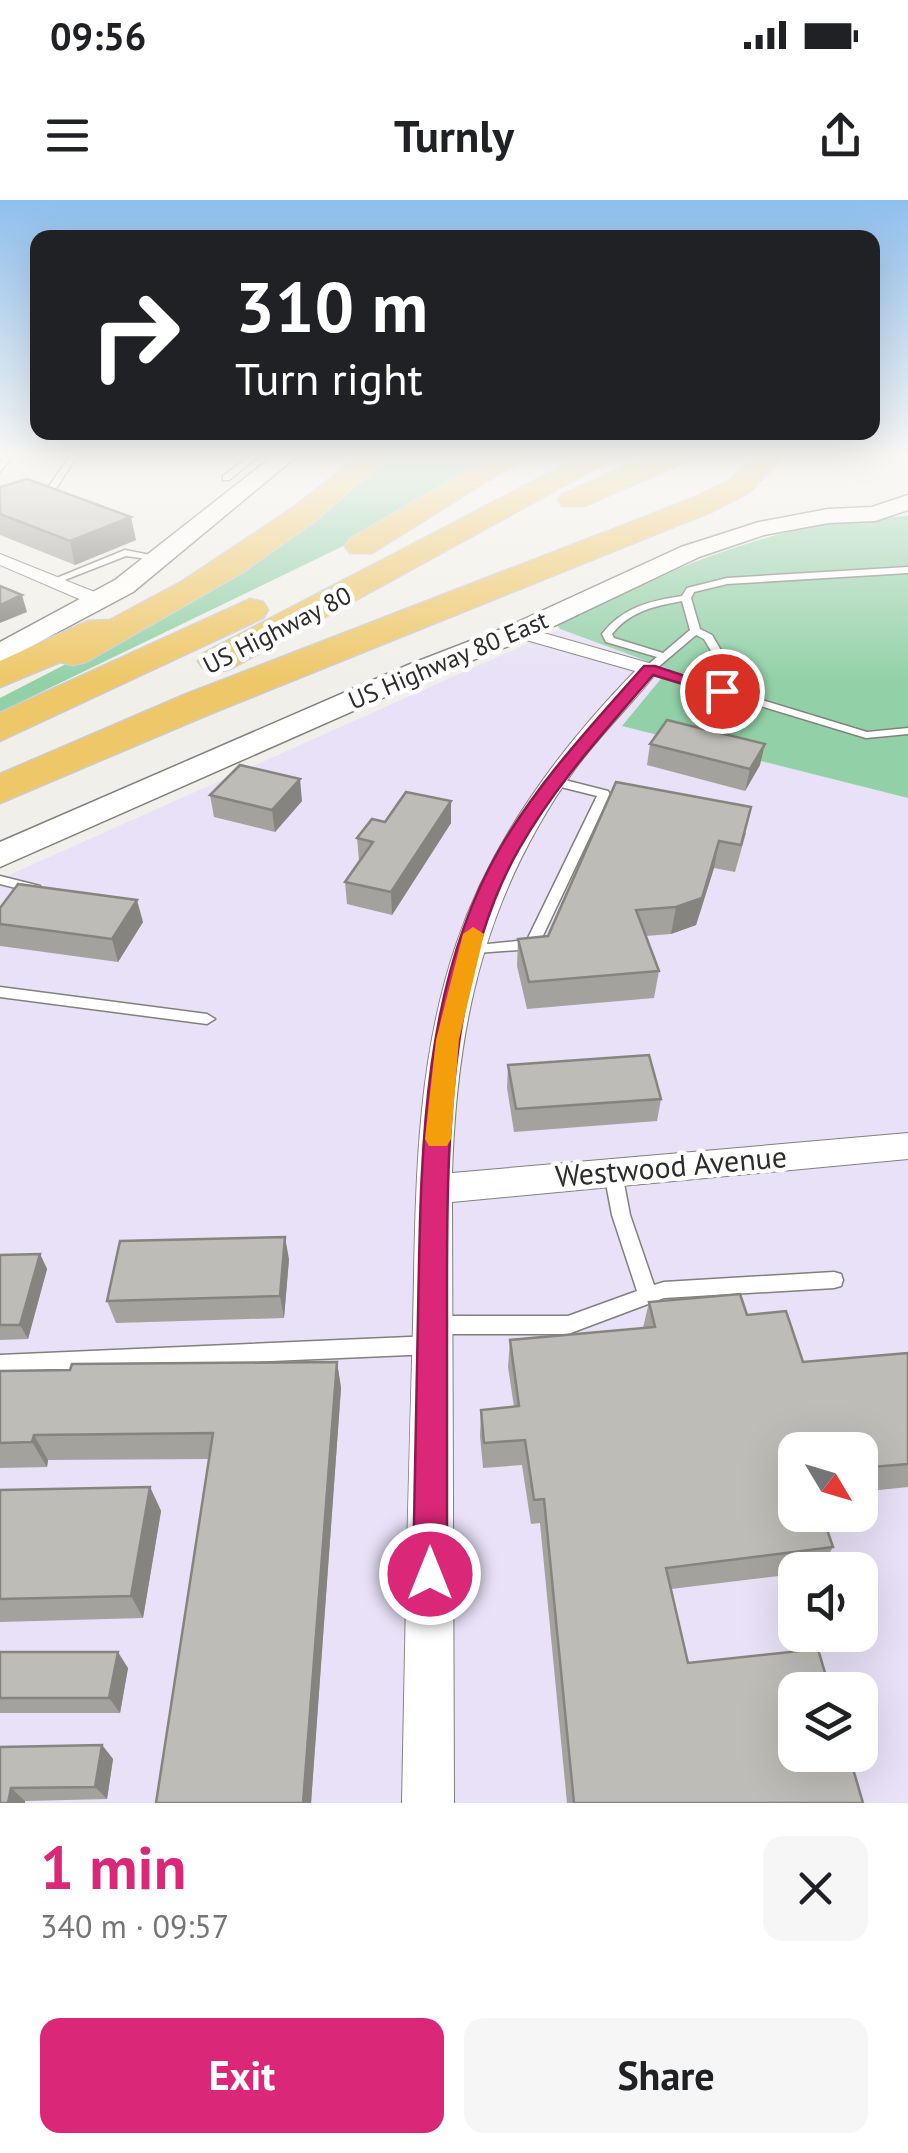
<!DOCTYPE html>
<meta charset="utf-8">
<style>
body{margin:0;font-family:"PT Sans",sans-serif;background:#f6f6f6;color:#202124;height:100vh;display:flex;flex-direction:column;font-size:38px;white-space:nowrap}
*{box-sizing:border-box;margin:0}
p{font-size:32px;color:#757577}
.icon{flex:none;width:55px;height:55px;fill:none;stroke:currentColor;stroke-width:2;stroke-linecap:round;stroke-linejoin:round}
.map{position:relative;height:1603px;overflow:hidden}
.drawer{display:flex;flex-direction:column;background:#fff;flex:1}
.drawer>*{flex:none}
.top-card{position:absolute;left:30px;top:30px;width:850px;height:210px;border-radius:20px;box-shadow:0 10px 40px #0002;background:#202124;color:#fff;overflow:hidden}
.needle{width:65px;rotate:128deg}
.fabs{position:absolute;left:778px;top:1232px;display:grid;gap:20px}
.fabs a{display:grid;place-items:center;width:100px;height:100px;border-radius:20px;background:#fff;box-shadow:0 10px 40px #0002;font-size:50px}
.pin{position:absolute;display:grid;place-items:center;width:85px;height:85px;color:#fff;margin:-42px;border:5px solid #fff;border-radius:50%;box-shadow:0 2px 10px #0007}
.me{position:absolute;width:110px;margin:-55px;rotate:0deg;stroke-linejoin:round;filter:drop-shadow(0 0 8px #0008)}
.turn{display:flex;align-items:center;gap:35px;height:210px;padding:0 40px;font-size:45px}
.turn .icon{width:130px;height:130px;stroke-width:2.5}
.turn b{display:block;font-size:70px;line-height:85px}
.round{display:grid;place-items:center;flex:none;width:105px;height:105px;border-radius:20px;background:#f6f6f6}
.head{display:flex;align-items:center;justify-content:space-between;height:170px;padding:0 40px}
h1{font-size:60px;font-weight:700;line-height:75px;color:#db2777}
.cta{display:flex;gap:20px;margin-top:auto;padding:20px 40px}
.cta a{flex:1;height:115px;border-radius:20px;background:#db2777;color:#fff;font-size:40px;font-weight:700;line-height:115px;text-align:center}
.cta a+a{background:#f6f6f6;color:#202124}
.status{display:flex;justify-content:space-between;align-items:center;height:70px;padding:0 50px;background:#fff;direction:ltr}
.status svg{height:28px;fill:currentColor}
header{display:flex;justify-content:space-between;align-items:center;height:130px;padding:0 40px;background:#fff;font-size:45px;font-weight:700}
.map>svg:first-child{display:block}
.commercial{fill:#e8e1f7;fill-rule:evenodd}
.green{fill:#92d1a8}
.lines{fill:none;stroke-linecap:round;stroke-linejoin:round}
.lane-casing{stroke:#81807a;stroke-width:3}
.street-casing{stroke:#81807a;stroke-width:2}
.secondary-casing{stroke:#81807a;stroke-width:3}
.highway-casing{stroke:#ccc;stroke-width:3}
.lane{fill:#fff;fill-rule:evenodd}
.street{fill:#fff;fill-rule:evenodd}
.secondary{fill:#fff;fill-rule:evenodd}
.highway{fill:#eec768;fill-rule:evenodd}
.wall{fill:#a3a29d}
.shaded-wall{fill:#85847f}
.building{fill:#bebcb6;stroke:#85847f;stroke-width:2.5}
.route{fill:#db2777;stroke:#8e194d;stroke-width:2.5}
.slow{fill:#f59e0b}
.labels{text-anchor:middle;stroke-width:9;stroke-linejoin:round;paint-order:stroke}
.far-street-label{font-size:25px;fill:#2c2c2a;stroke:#fff}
.street-label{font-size:30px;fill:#2c2c2a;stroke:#fff}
</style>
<div class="status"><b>09:56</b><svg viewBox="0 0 49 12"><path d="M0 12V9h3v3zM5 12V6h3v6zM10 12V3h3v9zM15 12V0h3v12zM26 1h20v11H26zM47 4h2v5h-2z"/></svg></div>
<header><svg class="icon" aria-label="menu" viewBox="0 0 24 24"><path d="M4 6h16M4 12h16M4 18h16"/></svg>Turnly<svg class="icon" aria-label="share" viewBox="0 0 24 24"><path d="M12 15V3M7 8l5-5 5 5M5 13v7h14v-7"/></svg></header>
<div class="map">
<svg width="908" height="1603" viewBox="0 0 908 1603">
<rect width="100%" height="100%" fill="#f1efe9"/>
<!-- commercial -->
<path class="commercial" d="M560,429L670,469L623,526L908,598V1603H0V679ZM795,1250H860V1315H795ZM795,1370H860V1435H795ZM795,1490H860V1555H795Z"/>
<!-- green -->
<g class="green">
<path d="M385,256H501L368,334L0,512V498L165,413Z"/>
<path d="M908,316V598L622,526L669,469L560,429L556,424C676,368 772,320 908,316Z"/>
</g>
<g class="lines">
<defs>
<g id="lane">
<path d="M4,256H12L0,272V263Z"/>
<path d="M70,256H77L55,290L0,308V303L49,286Z"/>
<path d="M250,256H259L229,280H223V276Z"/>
<path d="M125,350L166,358L162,361L126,356L57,383L49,381Z"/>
<path d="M908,367V373L727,384L694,392L691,398L700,429L712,435L732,469L723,471L704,439L696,435L657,468L867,532L908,528V534L866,538L645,471V467L657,457L606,442L602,434C623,407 650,401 682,396L687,388L727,378ZM682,401L690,430L663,453L614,438L612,434C630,411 655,406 682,401Z"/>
<path d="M553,577L608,591L610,594L539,744L532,749L463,754L461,751L468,746L527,740L597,596L549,584L547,581Z"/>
<path d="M0,676L40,686L42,689L35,693L0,684Z"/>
<path d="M0,787L207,814L215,819L207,824L0,797Z"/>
<path d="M613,966L619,968L622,973L630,1015L654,1085L664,1082L834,1072L841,1074L843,1080L841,1086L834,1088L664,1098L568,1134H432L425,1131L422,1125L425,1119L432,1116H568L637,1091L612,1015L604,973L607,968Z"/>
<path d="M432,1136L439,1139L442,1145L439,1151L432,1154L0,1173V1155Z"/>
</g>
<g id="street">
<path d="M0,354L107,397L110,401L107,405H93L0,365Z"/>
<path d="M519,426L656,465L659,469C633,504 601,533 575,569C485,695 457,821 452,973L908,933V959L452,1002L454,1603H402C405,1444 408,1284 413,1125C416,996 414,866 457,742C492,639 560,548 635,471L512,436V428Z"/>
</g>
<g id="secondary">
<path d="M273,256H297L133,392L0,463V442L115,380Z"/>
<path d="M908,295V310L875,321L828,323L764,335L699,357L529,438L430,477L0,667V642L408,465L509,426L681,347L759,322L828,309L872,307Z"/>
</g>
<g id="highway">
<path d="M358,256H389L316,320L243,372L86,462L73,465L60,462L0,487V461L88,421L110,420L181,382L294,307Z"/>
<path d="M492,256H527L372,353H350L345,346L350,339Z"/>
<path d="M582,256H618L230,469L217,472L204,469L198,461L204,453Z"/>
<path d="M651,256H690L686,262L584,306H562L558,300L562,294Z"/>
<path d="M754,256H784L750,292L713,311L212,513L0,603V574L184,495L691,299L730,280Z"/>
<path d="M250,399L263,402L268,410L263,418L0,541V513Z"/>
</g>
</defs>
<!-- lane casing -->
<use href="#lane" class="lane-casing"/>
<!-- street casing -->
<use href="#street" class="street-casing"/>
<!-- secondary casing -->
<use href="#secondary" class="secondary-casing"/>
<!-- highway casing -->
<use href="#highway" class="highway-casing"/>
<!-- lane -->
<use href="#lane" class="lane"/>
<!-- street -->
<use href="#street" class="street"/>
<!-- secondary -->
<use href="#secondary" class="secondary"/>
<!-- highway -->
<use href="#highway" class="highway"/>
</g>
<!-- wall -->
<g class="wall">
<path d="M0,287L136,340L75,365L0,335Z"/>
<path d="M650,544L760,565L745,591L647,565Z"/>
<path d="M616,582L746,633L735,672L714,668L696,725L671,734L646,736L659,771L654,798L527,809L517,766L518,739L548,736Z"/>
<path d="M210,595L302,601L275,632L214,617Z"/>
<path d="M385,622L451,623L392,715L347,704L345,682L359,661L357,638Z"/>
<path d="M0,708L143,722L118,762L0,746Z"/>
<path d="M508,865L661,899L657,921L514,932L507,888Z"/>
<path d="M40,1054L47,1069L28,1139L0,1140V1055Z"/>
<path d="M289,1059L284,1118L116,1123L107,1101Z"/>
<path d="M649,1102L747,1115L803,1162L908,1153V1287L860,1292V1250H795L833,1347L820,1370H795V1374L671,1389L688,1463L863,1603H567L540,1323L531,1324L522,1265L483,1268L480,1236L481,1210L514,1207L508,1167L510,1140L643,1128Z"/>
<path d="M337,1162L341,1188L311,1603H156L209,1259L48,1260L47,1267L0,1268V1171Z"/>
<path d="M150,1287L161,1311L143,1418L0,1422V1290Z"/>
<path d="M0,1452L128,1468L120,1513H0Z"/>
<path d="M102,1545L113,1559L107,1599L25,1601V1603H0V1547Z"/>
</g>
<!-- shaded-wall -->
<g class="shaded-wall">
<path d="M131,317L136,340L75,365L70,341Z"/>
<path d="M22,395L27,412L0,423V405Z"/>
<path d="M765,544L760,565L745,591L750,569Z"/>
<path d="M300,579L302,601L275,632L272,610Z"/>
<path d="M451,601V623L392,715L391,692Z"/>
<path d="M719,641L714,668L696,725L671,734L676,707Z"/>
<path d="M137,700L143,722L118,762L112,739Z"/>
<path d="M285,1037L289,1059L284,1118L280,1096Z"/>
<path d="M40,1054L47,1069L28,1139L20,1125Z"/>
<path d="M337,1162L341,1188L311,1603H303Z"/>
<path d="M34,1235L48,1260L47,1267L32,1242Z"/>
<path d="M150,1287L161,1311L143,1418L131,1396Z"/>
<path d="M118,1452L128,1468L120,1513L109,1498Z"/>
<path d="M102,1545L113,1559L107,1599L95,1587Z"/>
<path d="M11,1588L25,1601V1603H8Z"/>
</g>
<!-- building -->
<g class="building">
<path d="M27,279L131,317L70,341L0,314V287Z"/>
<path d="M0,386L22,395L0,405Z"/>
<path d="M667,520L765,544L750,569L650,544Z"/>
<path d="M240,565L300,579L272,610L210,595Z"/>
<path d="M616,582L751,607L741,645L719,641L702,698L676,707L636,710L659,771L529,782L518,739L548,736Z"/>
<path d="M406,592L451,601L391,692L345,682L373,642L357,638L372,619L385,622Z"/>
<path d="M18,684L137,700L112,739L0,724V708Z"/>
<path d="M649,855L661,899L516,909L508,865Z"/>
<path d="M285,1037L280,1096L107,1101L120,1041Z"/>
<path d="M40,1054L20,1125H0V1055Z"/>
<path d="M740,1094L747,1115L786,1111L803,1162L908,1153V1264L860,1268V1250H795V1315H822L833,1347L666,1368L688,1463L818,1449L830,1490H795V1555H849L863,1603H574L544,1299L534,1300L525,1240L484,1243L481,1210L519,1206L510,1140L655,1127L649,1102Z"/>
<path d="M337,1162L303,1603H156L213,1233L34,1235L32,1242L0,1243V1171L70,1170L72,1164Z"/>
<path d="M150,1287L131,1396L0,1399V1290Z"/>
<path d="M0,1452H118L109,1498H0Z"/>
<path d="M102,1545L95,1587L11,1588L8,1603H0V1547Z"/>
</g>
<!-- sky -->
<linearGradient id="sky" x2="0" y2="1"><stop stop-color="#8ebfed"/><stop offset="0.53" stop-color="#f9f8f5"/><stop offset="1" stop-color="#f9f8f5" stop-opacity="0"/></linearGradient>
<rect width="908" height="481" fill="url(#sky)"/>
<!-- route -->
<path class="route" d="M644,466H655L730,491L722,496L653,475C605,531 555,585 519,649C444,780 447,969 447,1116C447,1202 447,1288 447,1374L442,1386L430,1391L418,1386L413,1374C414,1288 416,1202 418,1116C421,962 420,788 499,650C538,582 592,525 644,466Z"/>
<!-- slow -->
<path class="slow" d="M473,727L484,734L459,840L451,939L447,946H429L425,939L436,840L463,734Z"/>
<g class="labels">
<!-- far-street labels -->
<g class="far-street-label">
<text transform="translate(277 430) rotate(-27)" y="9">US Highway 80</text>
<text transform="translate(448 460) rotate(-23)" y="9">US Highway 80 East</text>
</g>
<!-- street labels -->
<g class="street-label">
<text transform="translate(671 967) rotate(-5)" y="10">Westwood Avenue</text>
</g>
</g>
</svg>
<div class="fabs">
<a><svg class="needle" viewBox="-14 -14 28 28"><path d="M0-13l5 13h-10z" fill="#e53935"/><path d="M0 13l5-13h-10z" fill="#757577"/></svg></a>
<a><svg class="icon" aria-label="sound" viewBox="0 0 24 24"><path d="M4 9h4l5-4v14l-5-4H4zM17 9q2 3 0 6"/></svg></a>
<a><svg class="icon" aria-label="layers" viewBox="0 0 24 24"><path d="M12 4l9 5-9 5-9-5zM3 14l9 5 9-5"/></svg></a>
</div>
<div class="pin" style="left:722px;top:491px;background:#d93025"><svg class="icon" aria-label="arrive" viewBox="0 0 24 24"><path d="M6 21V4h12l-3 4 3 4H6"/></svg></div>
<svg class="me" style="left:430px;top:1374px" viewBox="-20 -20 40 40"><circle r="17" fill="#db2777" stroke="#fff" stroke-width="3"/><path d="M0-11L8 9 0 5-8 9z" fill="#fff"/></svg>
<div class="top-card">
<div class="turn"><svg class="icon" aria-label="right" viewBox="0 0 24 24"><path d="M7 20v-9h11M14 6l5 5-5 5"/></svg><div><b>310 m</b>Turn right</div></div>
</div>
</div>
<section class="drawer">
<div class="head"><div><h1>1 min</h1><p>340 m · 09:57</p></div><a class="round"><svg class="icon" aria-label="close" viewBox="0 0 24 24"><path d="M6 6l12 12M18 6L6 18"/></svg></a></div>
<div class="cta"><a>Exit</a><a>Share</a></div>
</section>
